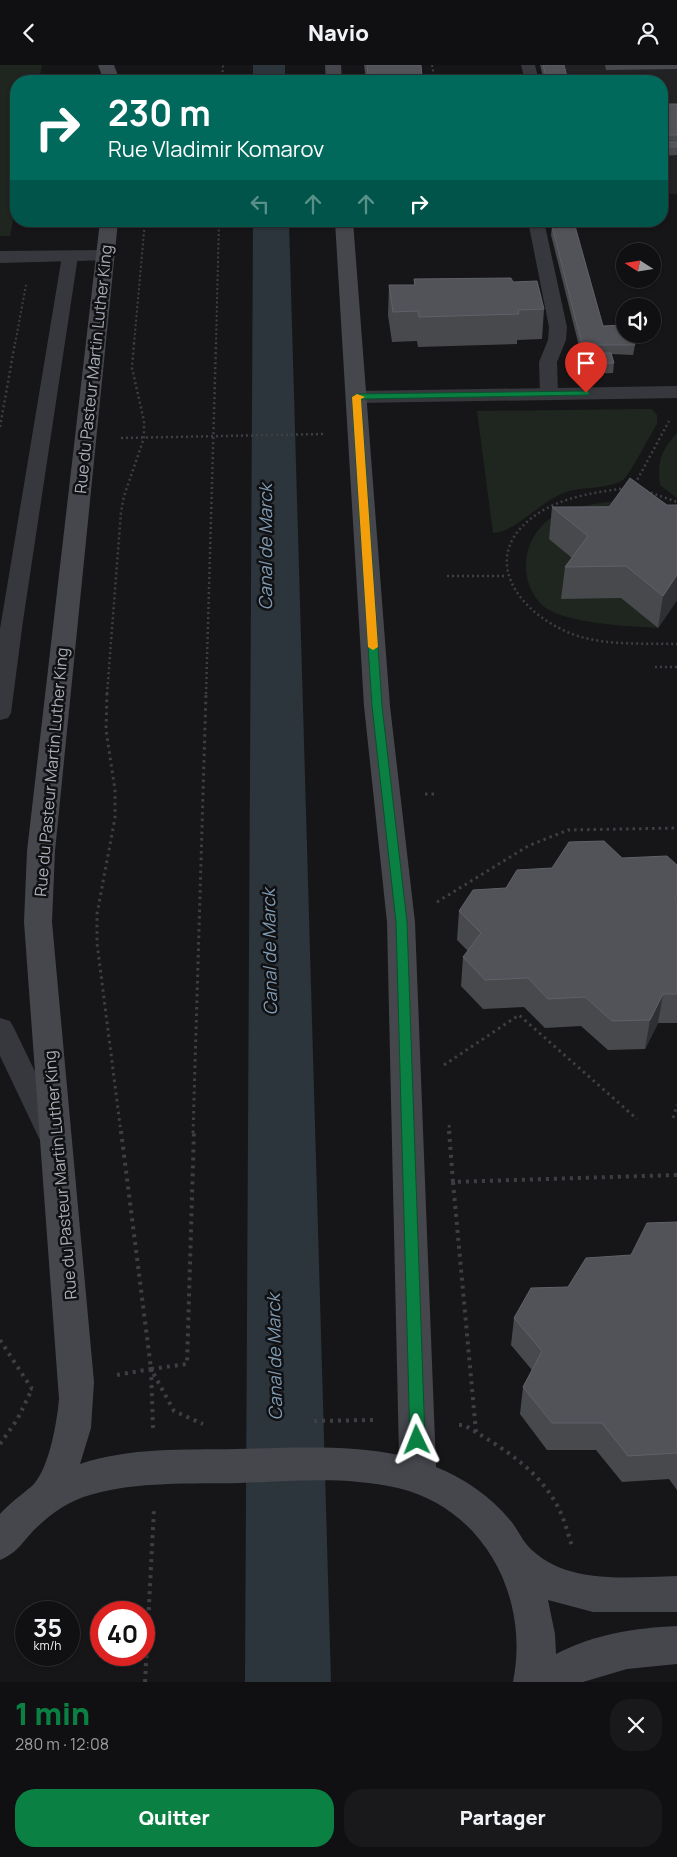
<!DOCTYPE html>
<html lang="fr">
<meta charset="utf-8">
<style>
body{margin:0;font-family:Manrope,sans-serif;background:#19191b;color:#f1f3f6;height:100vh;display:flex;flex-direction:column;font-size:19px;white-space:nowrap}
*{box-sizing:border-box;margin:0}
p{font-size:16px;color:#9c9d9f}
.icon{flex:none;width:28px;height:28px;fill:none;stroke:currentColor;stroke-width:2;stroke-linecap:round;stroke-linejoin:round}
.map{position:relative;height:1617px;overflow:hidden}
.sheet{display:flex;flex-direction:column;background:#101012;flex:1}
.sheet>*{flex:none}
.guide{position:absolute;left:10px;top:10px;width:658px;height:152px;border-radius:20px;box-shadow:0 1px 4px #0004,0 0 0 1px #303032;background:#00695c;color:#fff;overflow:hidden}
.needle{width:32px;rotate:282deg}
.fabs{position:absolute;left:616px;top:178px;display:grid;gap:10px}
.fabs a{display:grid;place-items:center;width:45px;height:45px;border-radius:50%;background:#101012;box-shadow:0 1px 4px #0004,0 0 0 1px #303032;font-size:25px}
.speed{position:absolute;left:15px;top:1536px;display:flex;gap:10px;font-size:25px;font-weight:700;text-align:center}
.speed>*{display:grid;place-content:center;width:65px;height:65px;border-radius:50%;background:#101012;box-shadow:0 1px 4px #0004,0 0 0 1px #303032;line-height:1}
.speed small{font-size:12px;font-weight:400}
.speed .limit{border:8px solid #d22;background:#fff;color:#111}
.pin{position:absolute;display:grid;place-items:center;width:42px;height:42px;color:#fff;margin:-51px -21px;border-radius:50% 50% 50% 0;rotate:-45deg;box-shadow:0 0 5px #0007}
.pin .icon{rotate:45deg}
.me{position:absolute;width:55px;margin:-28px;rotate:358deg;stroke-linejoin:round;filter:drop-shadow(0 0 4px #0008)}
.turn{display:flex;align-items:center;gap:18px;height:105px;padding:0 15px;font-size:22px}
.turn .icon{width:65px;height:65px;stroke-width:2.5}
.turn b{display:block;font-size:35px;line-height:42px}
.lanes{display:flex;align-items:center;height:48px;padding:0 15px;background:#0003;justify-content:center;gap:25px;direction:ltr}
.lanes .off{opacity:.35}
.round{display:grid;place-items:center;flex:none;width:52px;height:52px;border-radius:20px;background:#19191b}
.head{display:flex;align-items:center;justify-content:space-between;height:85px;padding:0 15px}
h1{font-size:30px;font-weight:800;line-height:38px;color:#0b8043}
.button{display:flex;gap:10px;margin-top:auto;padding:10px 15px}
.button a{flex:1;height:58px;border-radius:20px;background:#0b8043;color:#fff;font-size:20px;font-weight:800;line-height:58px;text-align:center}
.button a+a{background:#19191b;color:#f1f3f6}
header{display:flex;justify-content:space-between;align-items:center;height:65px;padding:0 15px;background:#101012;font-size:22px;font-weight:800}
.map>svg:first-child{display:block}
.built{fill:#222225}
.green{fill:#1e261f}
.water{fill:#2c353c}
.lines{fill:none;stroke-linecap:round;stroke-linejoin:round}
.path-far3{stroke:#3d3f44;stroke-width:2;stroke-dasharray:2 2.5;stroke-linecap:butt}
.path-far2{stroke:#3d3f44;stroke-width:2.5;stroke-dasharray:2 3;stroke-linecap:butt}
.path-far1{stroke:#3d3f44;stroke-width:3;stroke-dasharray:2.5 4;stroke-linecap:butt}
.path{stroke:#3d3f44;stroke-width:4;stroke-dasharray:3 5;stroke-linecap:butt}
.lane{fill:#37383d;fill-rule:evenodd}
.street{fill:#37383d;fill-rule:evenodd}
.secondary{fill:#45474d;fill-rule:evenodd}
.wall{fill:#47494d}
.shaded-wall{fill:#2f3033}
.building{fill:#525359;stroke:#5f6168}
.route{fill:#0b8043;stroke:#07532c}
.slow{fill:#f59e0b}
.labels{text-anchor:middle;stroke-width:5;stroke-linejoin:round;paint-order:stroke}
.street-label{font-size:16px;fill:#a8adb8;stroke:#111113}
.water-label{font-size:18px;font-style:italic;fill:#7f9bb3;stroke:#111113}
</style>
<header><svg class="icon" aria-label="back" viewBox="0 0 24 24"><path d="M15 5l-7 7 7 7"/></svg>Navio<svg class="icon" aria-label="person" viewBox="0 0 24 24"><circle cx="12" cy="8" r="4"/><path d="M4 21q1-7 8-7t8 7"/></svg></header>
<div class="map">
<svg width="677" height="1617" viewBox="0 0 677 1617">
<rect width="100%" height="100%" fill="#161618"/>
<!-- built -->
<path class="built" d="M560,0H677V129H661V16H565Z"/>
<!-- green -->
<g class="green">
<path d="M0,0H42L39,16H16V140L10,171H0Z"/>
<path d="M644,344H652L657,350V359C651,368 629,411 623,415C604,426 578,420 559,430C539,439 513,468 493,468L477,346Z"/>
<path d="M677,368V433L660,420C657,396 661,386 677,368Z"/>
<path d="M608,437H632L621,533L658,563C630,561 559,559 540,538C515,510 525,467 556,450C572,441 591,440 608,437Z"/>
</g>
<!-- water -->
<g class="water">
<rect x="253" y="0" width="32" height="16"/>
<path d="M253,156H289L331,1617H245Z"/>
</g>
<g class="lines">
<!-- path-far3 -->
<g class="path-far3">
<path d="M432,0L435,16"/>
<path d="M222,16L223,0"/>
<path d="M15,279L26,220"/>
<path d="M134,279L145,156"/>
<path d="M216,279L219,156"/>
</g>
<!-- path-far2 -->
<g class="path-far2">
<path d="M0,362L15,278"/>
<path d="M121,373L324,369"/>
<path d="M635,419L669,356"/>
<path d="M626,423C598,427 567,431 542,446C473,488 517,549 575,570C607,581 643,578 677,579"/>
<path d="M646,426L677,437"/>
<path d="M447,511H507"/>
<path d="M655,602H677"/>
<path d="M107,629L121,447L124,431L144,373V356L132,303L134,278"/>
<path d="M206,629L216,278"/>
</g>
<!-- path-far1 -->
<g class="path-far1">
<path d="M107,628L106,665L115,725V753L97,849V878L121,1068"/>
<path d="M425,729H436"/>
<path d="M437,837L528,781L568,765L677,763"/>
<path d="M444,1000L519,950L637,1054"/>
<path d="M673,1053L677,1040"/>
<path d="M449,1060L450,1068"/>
<path d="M193,1068L206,628"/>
</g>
<!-- path -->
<g class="path">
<path d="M121,1066L151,1304L153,1363"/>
<path d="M449,1066L453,1117"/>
<path d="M0,1275L32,1324H35"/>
<path d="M151,1304L187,1299L194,1066"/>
<path d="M117,1310L151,1304L174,1346L203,1359"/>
<path d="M314,1356L375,1355"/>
<path d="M459,1360H464C501,1382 539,1404 559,1444C565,1456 568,1469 572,1481"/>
<path d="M476,1367L453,1117L677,1110"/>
<path d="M0,1379L17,1355L32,1324"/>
<path d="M145,1617L154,1444"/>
</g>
<!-- lane -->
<g class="lane">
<path d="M521,0H535L539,16H525Z"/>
<path d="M528,156H544L567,262L566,275L557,297L558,329L556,333H542L540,329L539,297L548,275L549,262Z"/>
<path d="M70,186L76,187L78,191L23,556L11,648L8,653L0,655V564L62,191L64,187Z"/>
<path d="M0,953L10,956L14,963L66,1071L62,1079L52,1082L42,1079L38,1071L0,991Z"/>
</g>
<!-- street -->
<g class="street">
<path d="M106,185L113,187L115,191L113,195L0,198V186Z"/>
<path d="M677,321V333L357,338L350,336L347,332L350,328L357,326Z"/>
</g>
<!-- secondary -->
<g class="secondary">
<path d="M98,0H114L120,16H104Z"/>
<path d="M325,0H341L342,16H326Z"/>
<path d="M100,156H118L55,786L52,857L94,1317L91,1363L80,1399C130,1382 184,1385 236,1384C291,1383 345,1379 399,1390L387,857L364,641L335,156H353L390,641L415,857L436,1402C464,1413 491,1432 510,1455C517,1463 521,1473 527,1480C564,1521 628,1512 677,1511V1547H593L548,1535L555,1569L556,1589C594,1569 635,1563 677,1561V1599L627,1604L583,1617H513C530,1533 485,1444 398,1423C346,1411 293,1416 240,1418C190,1419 138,1416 90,1430C68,1436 49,1450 33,1466C21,1479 17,1488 0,1495V1449C10,1438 21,1430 32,1421C49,1405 57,1357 59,1334L24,857L27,786Z"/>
</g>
</g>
<!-- wall -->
<g class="wall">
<path d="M364,0H421L422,12L432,15L541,16H366Z"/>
<path d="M540,0H564L568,16H544Z"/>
<path d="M605,0H677V4L606,5Z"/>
<path d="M661,39H677V90L661,91Z"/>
<path d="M552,161L603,261L635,280L633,290L611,289L614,298L613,308L578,309L575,298L576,289H581L551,170Z"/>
<path d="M414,214L513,217L544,244L542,274L517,275V279L418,282L417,276L392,277L388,250L389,220H414Z"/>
<path d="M677,440V535L658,563L621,533L561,534L565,502L572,493L549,474L552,442Z"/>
<path d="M622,793L677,800V958H658L645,984L608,985L581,961L545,963L524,942L483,944L461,921L463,892L468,886L457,875L459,846L506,823L552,803Z"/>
<path d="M677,1157V1425L669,1414L622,1417L596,1385H547L520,1349L523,1322L532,1305L511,1280L514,1253L568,1222L631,1190Z"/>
</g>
<!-- shaded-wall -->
<g class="shaded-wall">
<path d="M677,510V535L658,563L663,531Z"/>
<path d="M663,929L658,958L645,984L650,955Z"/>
</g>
<!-- building -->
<g class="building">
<path d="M367,0H421L422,12L432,15L540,13L541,16H374L372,15L371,10L368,9Z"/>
<path d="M543,0H564L568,16H547Z"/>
<rect x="661" y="39" width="16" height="31"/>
<path d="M677,77V82H661V78Z"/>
<path d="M552,161H575L603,261L625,260V269H631L635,280H582Z"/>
<path d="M511,213L513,217L537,216L544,244L518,245L519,249L419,252L418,246L393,247L389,220H415L414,214Z"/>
<path d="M611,288L614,298L579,299L576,289Z"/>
<path d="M630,413L667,440H677V510L663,531L626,501L565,502L588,471L552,442H609Z"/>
<path d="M604,776L622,793L667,791L677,800V829L675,833L677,834V929H663L650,955L612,956L585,932L548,934L528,913L485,915L463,892L481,868L459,846L473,825L506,823L517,805L552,803L569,777Z"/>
<path d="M677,1157V1389L676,1388L628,1391L602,1358H552L523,1322L542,1286L514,1253L531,1223L568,1222L586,1193L631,1190L647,1158Z"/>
</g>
<!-- route -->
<path class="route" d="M586,326H589V330L361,334L382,641L407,857L425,1375L423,1379L417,1381L412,1379L410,1375L396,857L372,641L352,332L357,329Z"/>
<!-- slow -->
<path class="slow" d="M357,329L365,332L361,334L378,582L373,585L368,582L352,332Z"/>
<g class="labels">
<!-- street labels -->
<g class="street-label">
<text transform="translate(93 304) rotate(-84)" y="6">Rue du Pasteur Martin Luther King</text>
<text transform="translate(51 707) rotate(-85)" y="6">Rue du Pasteur Martin Luther King</text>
<text transform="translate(60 1110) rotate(-95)" y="6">Rue du Pasteur Martin Luther King</text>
</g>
<!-- water labels -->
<g class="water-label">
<text transform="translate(266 482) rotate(-90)" y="6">Canal de Marck</text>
<text transform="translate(270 887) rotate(-91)" y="6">Canal de Marck</text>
<text transform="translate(275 1292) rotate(-91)" y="6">Canal de Marck</text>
</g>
</g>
</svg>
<div class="fabs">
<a><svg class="needle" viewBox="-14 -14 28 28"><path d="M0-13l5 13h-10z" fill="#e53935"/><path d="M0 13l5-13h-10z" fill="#9c9d9f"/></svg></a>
<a><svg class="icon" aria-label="sound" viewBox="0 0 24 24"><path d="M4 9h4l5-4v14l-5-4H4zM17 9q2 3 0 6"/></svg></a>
</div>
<div class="speed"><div>35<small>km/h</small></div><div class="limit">40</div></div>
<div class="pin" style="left:586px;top:328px;background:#d93025"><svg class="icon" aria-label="arrive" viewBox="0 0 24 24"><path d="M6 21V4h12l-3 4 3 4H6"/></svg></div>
<svg class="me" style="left:417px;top:1375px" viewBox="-20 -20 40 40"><path d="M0-17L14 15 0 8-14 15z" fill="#0b8043" stroke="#fff" stroke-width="4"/></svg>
<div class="guide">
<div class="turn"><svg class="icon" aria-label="right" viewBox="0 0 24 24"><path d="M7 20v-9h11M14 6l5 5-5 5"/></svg><div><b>230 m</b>Rue Vladimir Komarov</div></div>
<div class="lanes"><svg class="icon off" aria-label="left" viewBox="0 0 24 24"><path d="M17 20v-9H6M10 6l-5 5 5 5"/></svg><svg class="icon off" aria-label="ahead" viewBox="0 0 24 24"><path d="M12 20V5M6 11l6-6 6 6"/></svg><svg class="icon off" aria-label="ahead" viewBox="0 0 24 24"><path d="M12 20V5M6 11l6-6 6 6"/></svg><svg class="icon" aria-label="right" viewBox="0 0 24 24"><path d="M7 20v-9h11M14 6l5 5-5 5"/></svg></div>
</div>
</div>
<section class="sheet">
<div class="head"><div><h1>1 min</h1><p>280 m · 12:08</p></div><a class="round"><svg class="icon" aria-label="close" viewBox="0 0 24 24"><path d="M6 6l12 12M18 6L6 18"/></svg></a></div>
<div class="button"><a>Quitter</a><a>Partager</a></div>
</section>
